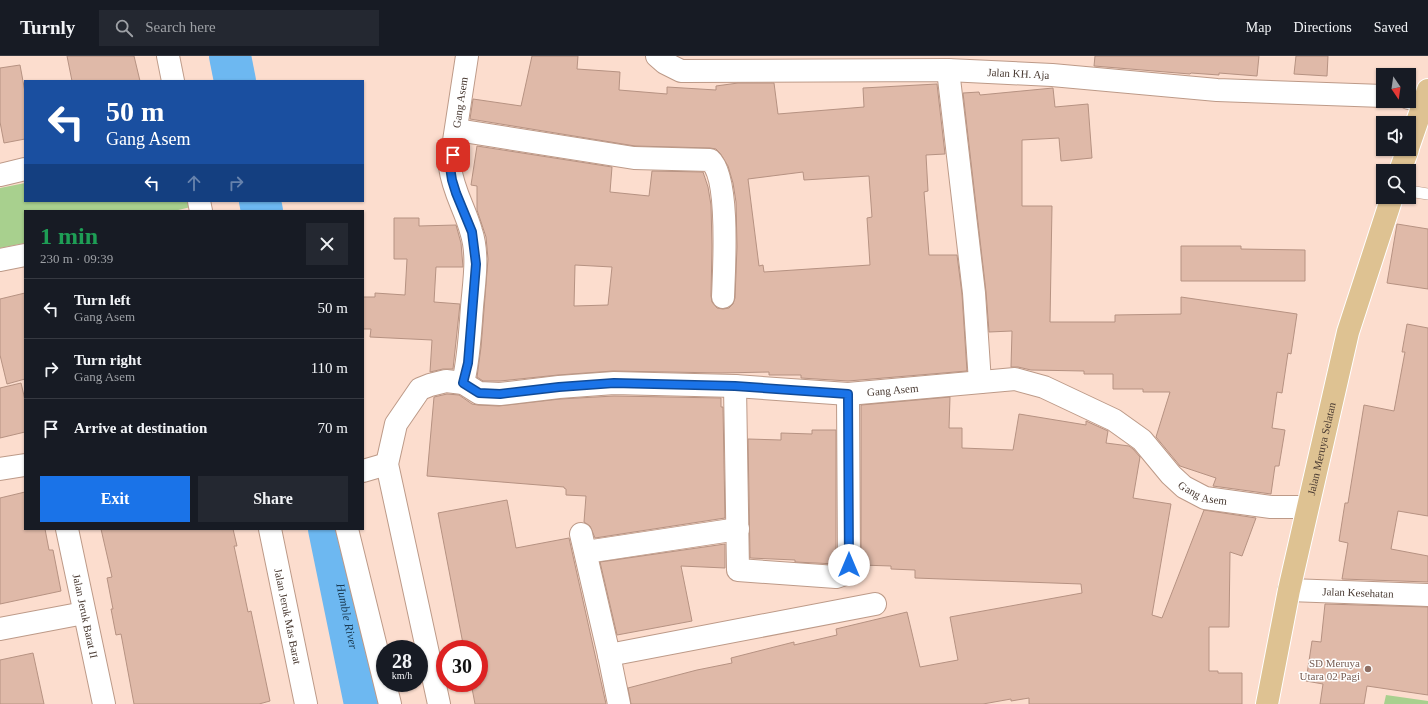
<!DOCTYPE html>
<meta charset="utf-8">
<style>
body{margin:0;font-family:"Times New Roman",serif;background:#242831;color:#f1f3f6;height:100vh;display:flex;flex-direction:column;font-size:15px;white-space:nowrap}
*{box-sizing:border-box;margin:0}
p{font-size:13px;color:#9ea1a6}
.icon{flex:none;width:22px;height:22px;fill:none;stroke:currentColor;stroke-width:2;stroke-linecap:round;stroke-linejoin:round}
.map{position:relative;flex:1;overflow:hidden}
.sheet{position:absolute;left:24px;top:154px;width:340px;height:320px;display:flex;flex-direction:column;background:#171b24;border-radius:0px;box-shadow:0 1px 3px #0004}
.sheet>*{flex:none}
.hud{position:absolute;left:24px;top:24px;width:340px;height:122px;border-radius:0px;box-shadow:0 1px 3px #0004;background:#1a4fa0;color:#fff;overflow:hidden}
.needle{width:26px;rotate:167deg}
.tools{position:absolute;left:1376px;top:12px;display:grid;gap:8px}
.tools a{display:grid;place-items:center;width:40px;height:40px;border-radius:0px;background:#171b24;box-shadow:0 1px 3px #0004;font-size:20px}
.speed{position:absolute;left:376px;top:584px;display:flex;gap:8px;font-size:20px;font-weight:700;text-align:center}
.speed>*{display:grid;place-content:center;width:52px;height:52px;border-radius:50%;background:#171b24;box-shadow:0 1px 3px #0004;line-height:1}
.speed small{font-size:10px;font-weight:400}
.speed .limit{border:6px solid #d22;background:#fff;color:#111}
.pin{position:absolute;display:grid;place-items:center;width:34px;height:34px;color:#fff;margin:-17px;border-radius:8px;box-shadow:0 2px 6px #0006}
.me{position:absolute;width:44px;margin:-22px;rotate:0deg;stroke-linejoin:round;filter:drop-shadow(0 0 3px #0008)}
.turn{display:flex;align-items:center;gap:14px;height:84px;padding:0 16px;font-size:18px}
.turn .icon{width:52px;height:52px;stroke-width:2.5}
.turn b{display:block;font-size:28px;line-height:34px}
.lanes{display:flex;align-items:center;height:38px;padding:0 16px;background:#0003;justify-content:center;gap:20px;direction:ltr}
.lanes .off{opacity:.35}
.round{display:grid;place-items:center;flex:none;width:42px;height:42px;border-radius:0px;background:#242831}
.head{display:flex;align-items:center;justify-content:space-between;height:68px;padding:0 16px}
h1{font-size:24px;font-weight:700;line-height:30px;color:#1e9e55}
.action{display:flex;gap:8px;margin-top:auto;padding:8px 16px}
.action a{flex:1;height:46px;border-radius:0px;background:#1a73e8;color:#fff;font-size:16px;font-weight:700;line-height:46px;text-align:center}
.action a+a{background:#242831;color:#f1f3f6}
ul{padding:0;list-style:none}
li{display:flex;align-items:center;gap:12px;height:60px;padding:0 16px;border-top:1px solid #363941}
li div{flex:1}
li b{display:block;font-size:15px}
li em{font-style:normal}
header{display:flex;align-items:center;gap:24px;box-sizing:border-box;height:56px;padding:0 20px;background:#171b24;border-bottom:1px solid #363941}
header strong{font-size:19px}
nav{display:flex;gap:22px;margin-inline-start:auto;font-size:14px}
.search{width:280px;height:36px;background:#242831;display:flex;align-items:center;gap:10px;box-sizing:border-box;padding:0 14px;border-radius:0px;color:#9ea1a6;font-size:15px}
.map>svg:first-child{display:block}
.green{fill:#a8d08e}
.lines{fill:none;stroke-linecap:round;stroke-linejoin:round}
.river{stroke:#6db8f1;stroke-width:42}
.building{fill:#dfb9a8;stroke:#b69282;fill-rule:evenodd}
.lane-casing{stroke:#bd9a88;stroke-width:12}
.street-casing{stroke:#bd9a88;stroke-width:24}
.primary-casing{stroke:#fff;stroke-width:24}
.lane{stroke:#fff;stroke-width:11}
.street{stroke:#fff;stroke-width:22}
.primary{stroke:#dec292;stroke-width:22}
.route-casing{stroke:#114b97;stroke-width:10}
.route{stroke:#1a73e8;stroke-width:7}
.education-dot{fill:#8d6e63;stroke:#fff;stroke-width:1.5}
.labels{text-anchor:middle;stroke-width:3;stroke-linejoin:round;paint-order:stroke}
.street-label{font-size:11px;fill:#483931;stroke:#fff}
.education-label{font-size:11px;fill:#785e54;stroke:#fff;text-anchor:end}
.water-label{font-size:12px;font-style:italic;fill:#1a3a52;stroke:#fff}
</style>
<header>
<strong>Turnly</strong>
<div class="search"><svg class="icon" aria-label="search" viewBox="0 0 24 24"><circle cx="10" cy="10" r="6"/><path d="M15 15l6 6"/></svg>Search here</div>
<nav><a>Map</a><a>Directions</a><a>Saved</a></nav>
</header>
<div class="map">
<svg width="1428" height="648" viewBox="0 0 1428 648">
<rect width="100%" height="100%" fill="#fcddce"/>
<!-- green -->
<g class="green">
<path d="M25,127V145H194L195,150L174,155H25V187L0,192V132Z"/>
<path d="M1386,639L1428,645V648H1384Z"/>
</g>
<g class="lines">
<!-- river -->
<g class="river">
<path d="M230,0L235,25"/>
<path d="M260,145L262,155"/>
<path id="s1" d="M329,473L365,648"/>
</g>
</g>
<!-- building -->
<g class="building">
<path d="M67,0H134L140,25H72Z"/>
<path d="M532,0H578L577,13L620,16L619,34L667,38V31L716,34V30L738,27H774L778,58L864,51L863,32L937,28L945,98L926,99L928,135L924,136L929,199H957L962,238L967,315L848,325L801,322V319H769V316L721,317L613,315L558,319L500,325H483L477,321L481,291L488,203L486,181L477,154V130L471,129L477,90L612,111L610,136L649,140L652,115L703,116L708,131L711,149L712,190L711,240L712,246L717,252L723,253L729,252L733,248L735,242L737,191L736,146L733,127L728,110L720,97L716,93L710,92L635,90L470,63L473,43L521,50ZM803,116L804,124L869,120L872,161L867,162L870,209L764,216L763,209L759,210L748,123ZM575,209L612,211L608,249L574,250Z"/>
<path d="M1095,0H1259L1257,20L1219,17V19L1191,17L1190,18L1094,10Z"/>
<path d="M1296,0H1328L1327,20L1294,18Z"/>
<path d="M20,9L25,36V83L4,87L0,66V12Z"/>
<path d="M1053,32L1055,51L1088,48L1092,102L1061,105L1059,82L1022,84V150H1052L1050,266H1115V259L1181,258V241L1297,258L1291,298L1288,297L1282,337L1277,336L1272,372L1285,374L1279,410H1275L1271,438L1213,430L1216,422L1180,410L1156,381L1170,336H1143V333H1113V318H1084V315L1031,314L1018,311H1011L1012,275L989,276L986,236L963,37L979,36L980,39Z"/>
<path d="M394,162H419V170L456,169L461,187L463,211H436L434,246L460,248L453,313H443L430,316L432,284L370,281L371,273H363V241H375V237L405,239L407,203H394Z"/>
<path d="M1397,168L1428,173V233L1387,227Z"/>
<path d="M1181,190H1241V193L1305,194V225H1181Z"/>
<path d="M25,237V323L7,328L0,299V243Z"/>
<path d="M1407,268L1428,272V460L1398,455L1391,493L1428,500V526L1342,523L1348,487L1339,485L1345,447H1348L1364,349L1394,355L1405,296H1402Z"/>
<path d="M21,327L25,344V376L0,382V332Z"/>
<path d="M447,338L459,339L472,348L478,349L499,350L560,343L614,340L721,342V351H723L725,462L595,482L590,470L584,466L586,440L566,439V433L564,432V431L427,420L434,341Z"/>
<path d="M950,341L949,372H962V392L1013,394L1019,358L1086,369V365L1108,375L1106,387L1129,390L1133,393L1140,401L1133,442L1171,448L1152,559L1162,562L1204,454L1256,462L1242,500L1230,496L1229,571H1209V615H1218V617H1242V648H1029V642L1011,645V643L983,648H631L628,632L697,614L732,607L731,602L794,586V589L837,579L836,573L907,556L920,611L958,604L950,561L1082,537L1081,528L915,522V514L891,513V510L861,509V349Z"/>
<path d="M812,374H836V508L795,506V504L750,502L748,383L781,384V377L812,378Z"/>
<path d="M25,436V473H45L49,494H53L61,535L0,548V442Z"/>
<path d="M507,444L516,492L569,482L606,648H475L471,627H479V593H464L438,457Z"/>
<path d="M101,473H233L237,490H234L248,556L251,555L270,645L259,648H134L121,578L116,579L111,553H113L107,522L112,521Z"/>
<path d="M725,488V512L681,510L692,565L617,579L600,506Z"/>
<path d="M1325,548L1428,551V639L1367,630L1364,648H1320L1323,628L1306,625L1312,585L1321,586Z"/>
<path d="M33,597L44,648H0V604Z"/>
</g>
<g class="lines">
<defs>
<path id="lane" d="M1409,135L1428,138"/>
<g id="street">
<path d="M168,0L173,25"/>
<path id="s2" d="M657,0L665,7L681,15L948,14L1052,19L1217,34L1383,40"/>
<path d="M948,14L974,237L980,326"/>
<path d="M1409,42L1423,45"/>
<path d="M457,74L634,102L710,104C730,121 724,214 723,241"/>
<path d="M0,119L25,113"/>
<path d="M199,145L201,155"/>
<path d="M0,204L25,199"/>
<path id="s3" d="M463,327C469,302 470,277 472,251C474,226 479,199 471,175C465,153 453,135 450,111L467,0"/>
<path d="M735,330L738,514L836,521C844,519 847,517 849,509L848,338"/>
<path d="M0,413L25,409"/>
<path d="M363,415L387,408"/>
<path id="s4" d="M67,473L104,648"/>
<path id="s5" d="M270,473L306,648"/>
<path d="M347,473L390,648"/>
<path d="M581,478L609,599L619,648"/>
<path d="M586,496L738,473"/>
<path id="s6" d="M1289,534L1428,539"/>
<path d="M0,573L84,557"/>
<path d="M609,599L875,548"/>
<path id="s7" d="M439,648L387,408L396,368L420,333L430,329L446,325L463,327L479,337L500,338L559,331L614,327L735,330L848,338L1015,323L1044,331L1114,364L1142,384L1171,419L1184,431L1205,442L1271,451H1307"/>
</g>
<g id="primary">
<path d="M1409,89L1428,34"/>
<path d="M1400,115L1408,93"/>
<path id="s8" d="M1267,648L1289,534L1348,276L1392,141"/>
</g>
</defs>
<!-- lane casing -->
<use href="#lane" class="lane-casing"/>
<!-- street casing -->
<use href="#street" class="street-casing"/>
<!-- primary casing -->
<use href="#primary" class="primary-casing"/>
<!-- lane -->
<use href="#lane" class="lane"/>
<!-- street -->
<use href="#street" class="street"/>
<!-- primary -->
<use href="#primary" class="primary"/>
</g>
<g class="lines">
<defs>
<path id="route" d="M453,99L450,111L452,124L456,137L472,176L476,208L468,307L463,327L479,337L500,338L559,331L614,327L735,330L848,338L849,509"/>
</defs>
<!-- route casing -->
<use href="#route" class="route-casing"/>
<!-- route -->
<use href="#route" class="route"/>
</g>
<!-- markers -->
<circle class="education-dot" cx="1368" cy="613" r="4"/>
<g class="labels">
<!-- street labels -->
<g class="street-label">
<text dy="4" stroke="none"><textPath href="#s2" startOffset="366">Jalan KH. Aja</textPath></text>
<text dy="4" stroke="none"><textPath href="#s3" startOffset="286">Gang Asem</textPath></text>
<text dy="4" stroke="none"><textPath href="#s7" startOffset="807">Gang Asem</textPath></text>
<text dy="4" stroke="none"><textPath href="#s8" startOffset="261">Jalan Meruya Selatan</textPath></text>
<text dy="4" stroke="none"><textPath href="#s7" startOffset="1155">Gang Asem</textPath></text>
<text dy="4" stroke="none"><textPath href="#s6" startOffset="69">Jalan Kesehatan</textPath></text>
<text dy="4" stroke="none"><textPath href="#s5" startOffset="89">Jalan Jeruk Mas Barat</textPath></text>
<text dy="4" stroke="none"><textPath href="#s4" startOffset="89">Jalan Jeruk Barat II</textPath></text>
</g>
<!-- education labels -->
<g class="education-label">
<text x="1360" y="611">SD Meruya<tspan x="1360" dy="13">Utara 02 Pagi</tspan></text>
</g>
<!-- water labels -->
<g class="water-label">
<text dy="4" stroke="none"><textPath href="#s1" startOffset="89">Humble River</textPath></text>
</g>
</g>
</svg>
<div class="tools">
<a><svg class="needle" viewBox="-14 -14 28 28"><path d="M0-13l5 13h-10z" fill="#e53935"/><path d="M0 13l5-13h-10z" fill="#9ea1a6"/></svg></a>
<a><svg class="icon" aria-label="sound" viewBox="0 0 24 24"><path d="M4 9h4l5-4v14l-5-4H4zM17 9q2 3 0 6"/></svg></a>
<a><svg class="icon" aria-label="search" viewBox="0 0 24 24"><circle cx="10" cy="10" r="6"/><path d="M15 15l6 6"/></svg></a>
</div>
<div class="speed"><div>28<small>km/h</small></div><div class="limit">30</div></div>
<div class="pin" style="left:453px;top:99px;background:#d93025"><svg class="icon" aria-label="arrive" viewBox="0 0 24 24"><path d="M6 21V4h12l-3 4 3 4H6"/></svg></div>
<svg class="me" style="left:849px;top:509px" viewBox="-20 -20 40 40"><circle r="19" fill="#fff"/><path d="M0-13L10 11 0 6-10 11z" fill="#1a73e8"/></svg>
<div class="hud">
<div class="turn"><svg class="icon" aria-label="left" viewBox="0 0 24 24"><path d="M17 20v-9H6M10 6l-5 5 5 5"/></svg><div><b>50 m</b>Gang Asem</div></div>
<div class="lanes"><svg class="icon" aria-label="left" viewBox="0 0 24 24"><path d="M17 20v-9H6M10 6l-5 5 5 5"/></svg><svg class="icon off" aria-label="ahead" viewBox="0 0 24 24"><path d="M12 20V5M6 11l6-6 6 6"/></svg><svg class="icon off" aria-label="right" viewBox="0 0 24 24"><path d="M7 20v-9h11M14 6l5 5-5 5"/></svg></div>
</div>
<section class="sheet">
<div class="head"><div><h1>1 min</h1><p>230 m · 09:39</p></div><a class="round"><svg class="icon" aria-label="close" viewBox="0 0 24 24"><path d="M6 6l12 12M18 6L6 18"/></svg></a></div>
<ul>
<li><svg class="icon" aria-label="left" viewBox="0 0 24 24"><path d="M17 20v-9H6M10 6l-5 5 5 5"/></svg><div><b>Turn left</b><p>Gang Asem</p></div><em>50 m</em></li>
<li><svg class="icon" aria-label="right" viewBox="0 0 24 24"><path d="M7 20v-9h11M14 6l5 5-5 5"/></svg><div><b>Turn right</b><p>Gang Asem</p></div><em>110 m</em></li>
<li><svg class="icon" aria-label="arrive" viewBox="0 0 24 24"><path d="M6 21V4h12l-3 4 3 4H6"/></svg><div><b>Arrive at destination</b></div><em>70 m</em></li>
</ul>
<div class="action"><a>Exit</a><a>Share</a></div>
</section>
</div>
